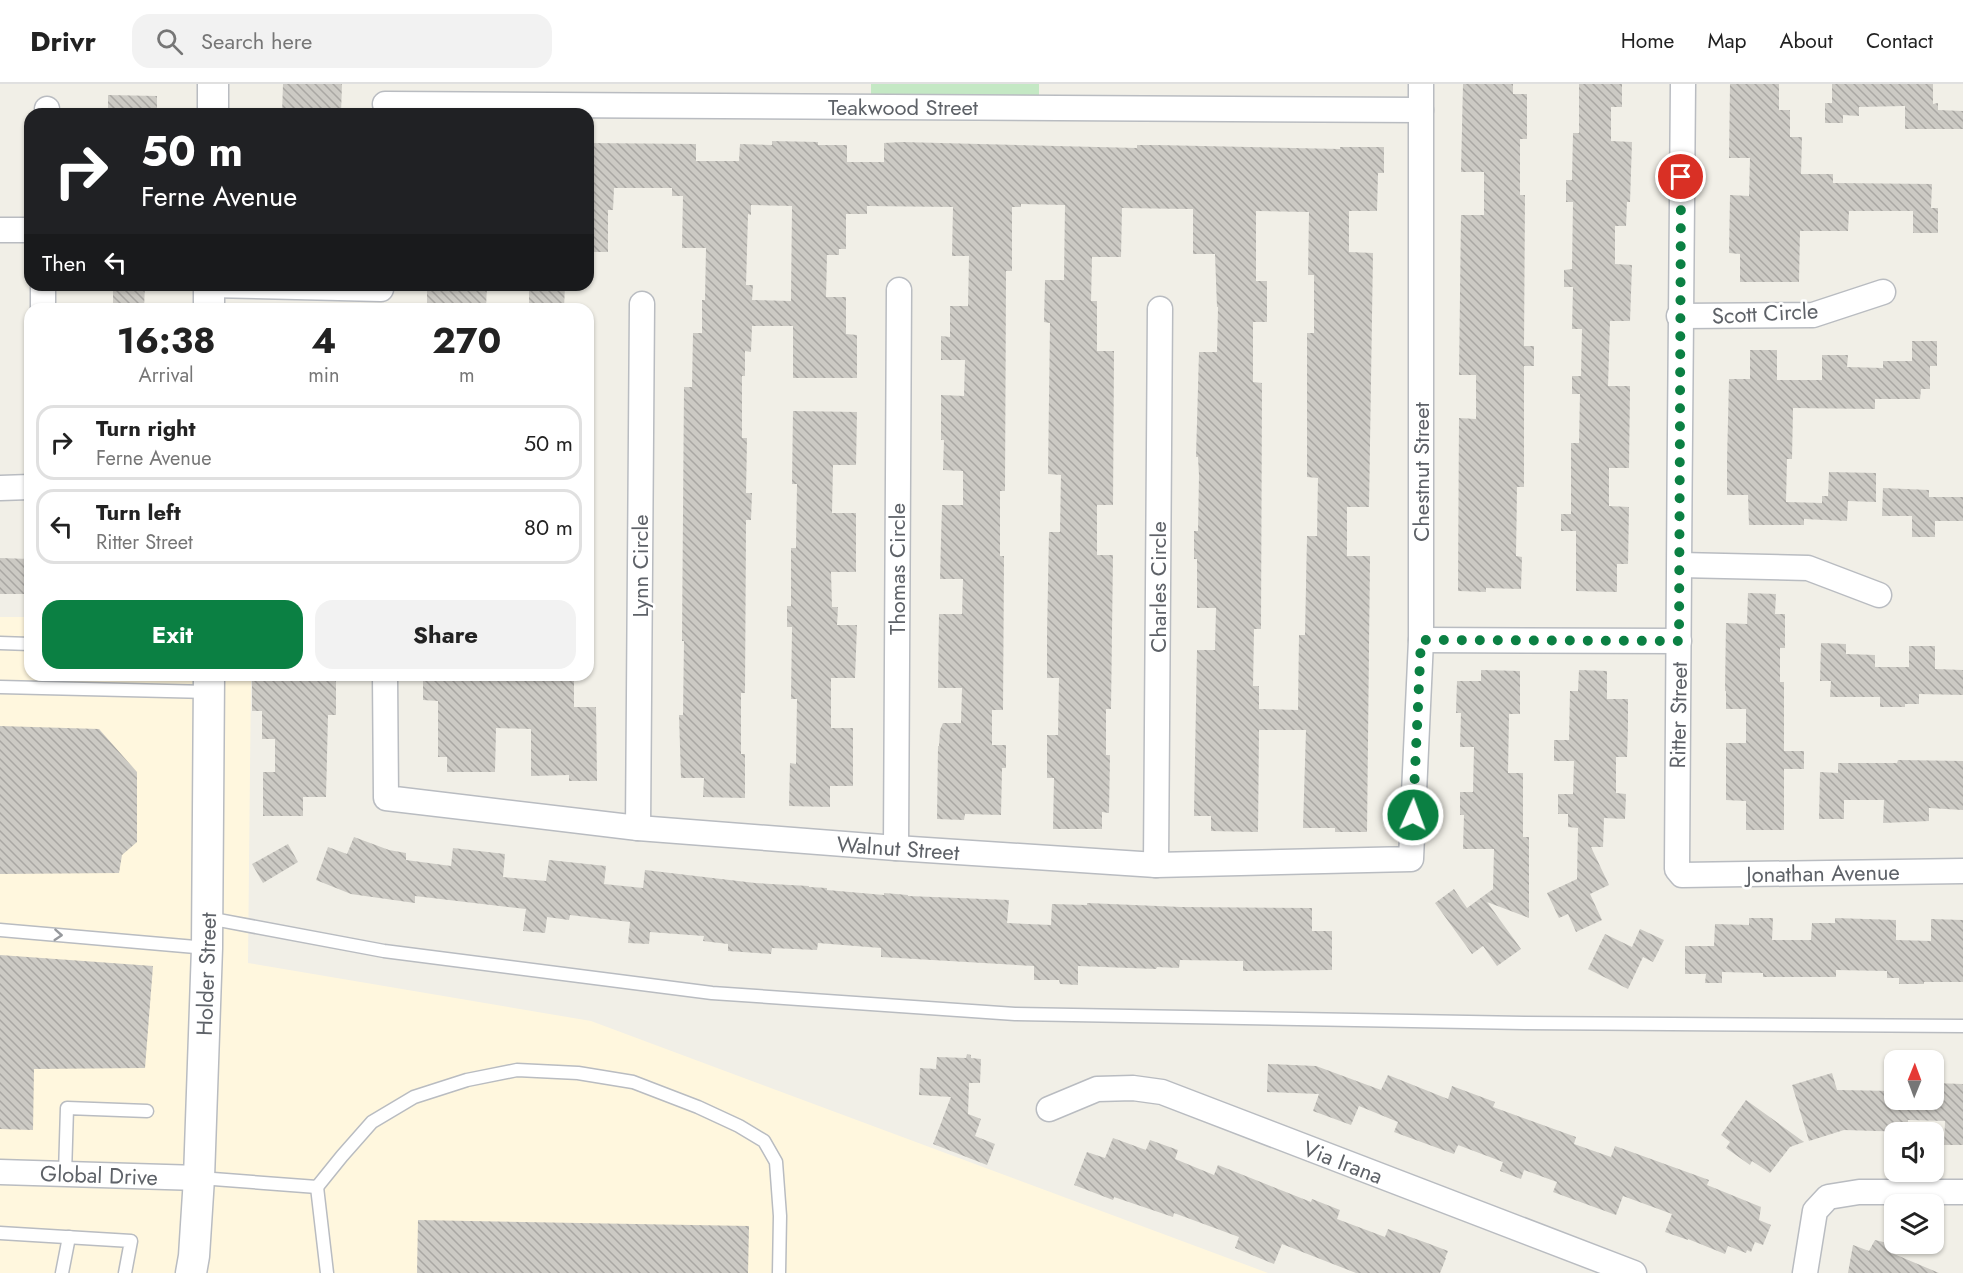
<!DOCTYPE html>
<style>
body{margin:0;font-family:Jost,sans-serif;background:#f2f2f2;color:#222;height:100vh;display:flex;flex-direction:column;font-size:22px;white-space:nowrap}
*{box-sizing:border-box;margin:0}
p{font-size:20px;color:#767676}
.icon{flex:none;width:33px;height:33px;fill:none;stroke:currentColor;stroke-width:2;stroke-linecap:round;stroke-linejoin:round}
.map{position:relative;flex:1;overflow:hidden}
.details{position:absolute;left:24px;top:219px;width:570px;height:378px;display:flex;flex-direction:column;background:#fff;border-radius:18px;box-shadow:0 2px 4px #0004}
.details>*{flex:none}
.hud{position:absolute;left:24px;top:24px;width:570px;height:183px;border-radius:18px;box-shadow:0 2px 4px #0004;background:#202124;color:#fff;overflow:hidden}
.needle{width:39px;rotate:1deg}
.tools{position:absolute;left:1884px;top:966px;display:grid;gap:12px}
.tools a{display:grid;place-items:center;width:60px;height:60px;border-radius:12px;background:#fff;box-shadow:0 2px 4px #0004;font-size:30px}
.pin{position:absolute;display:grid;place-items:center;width:51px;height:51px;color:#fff;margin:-26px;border:3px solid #fff;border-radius:50%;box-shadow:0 2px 6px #0007}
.me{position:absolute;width:66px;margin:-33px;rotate:2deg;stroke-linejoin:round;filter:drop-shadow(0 0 4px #0008)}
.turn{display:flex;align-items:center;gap:21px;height:126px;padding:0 18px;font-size:27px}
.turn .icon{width:78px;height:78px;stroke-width:2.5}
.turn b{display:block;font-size:42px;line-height:51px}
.then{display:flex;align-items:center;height:57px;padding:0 18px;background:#0003;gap:12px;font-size:22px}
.eta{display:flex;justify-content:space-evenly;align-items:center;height:102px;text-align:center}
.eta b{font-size:36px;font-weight:700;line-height:42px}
.button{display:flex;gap:12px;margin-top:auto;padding:12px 18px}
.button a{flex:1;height:69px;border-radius:18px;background:#0b8043;color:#fff;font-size:24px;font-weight:700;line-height:69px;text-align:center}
.button a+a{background:#f2f2f2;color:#222}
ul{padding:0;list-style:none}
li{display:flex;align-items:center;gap:18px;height:75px;margin:0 12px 9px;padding:0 6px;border:3px solid #e0e0e0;border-radius:18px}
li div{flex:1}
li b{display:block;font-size:22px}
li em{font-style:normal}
header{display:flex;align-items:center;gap:36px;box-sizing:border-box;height:84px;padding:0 30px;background:#fff;border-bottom:2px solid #e0e0e0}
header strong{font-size:28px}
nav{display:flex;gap:33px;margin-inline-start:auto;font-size:21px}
.search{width:420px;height:54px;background:#f2f2f2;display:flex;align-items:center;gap:15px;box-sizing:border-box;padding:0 21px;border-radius:18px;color:#767676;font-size:22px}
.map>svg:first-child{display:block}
.commercial{fill:#fff7de}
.green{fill:#c4e8c4}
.building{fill:url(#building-back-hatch);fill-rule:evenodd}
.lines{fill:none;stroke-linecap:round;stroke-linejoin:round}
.service-casing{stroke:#b9bcc1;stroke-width:15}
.minor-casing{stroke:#b9bcc1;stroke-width:27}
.tertiary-casing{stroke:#b9bcc1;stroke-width:33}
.service{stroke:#fff;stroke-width:12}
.minor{stroke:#fff;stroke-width:24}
.tertiary{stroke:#fff;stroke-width:30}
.oneway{stroke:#96999d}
.route{stroke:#0b8043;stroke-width:10;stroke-dasharray:0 18}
.labels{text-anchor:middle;stroke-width:5;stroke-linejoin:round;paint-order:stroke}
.street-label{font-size:22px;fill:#5e6268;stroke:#fff}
</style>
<header>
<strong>Drivr</strong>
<div class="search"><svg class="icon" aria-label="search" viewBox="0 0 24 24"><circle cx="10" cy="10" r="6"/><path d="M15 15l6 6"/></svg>Search here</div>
<nav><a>Home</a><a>Map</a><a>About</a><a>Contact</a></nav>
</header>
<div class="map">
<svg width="1963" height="1189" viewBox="0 0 1963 1189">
<defs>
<pattern id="building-back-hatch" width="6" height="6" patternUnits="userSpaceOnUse" patternTransform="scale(1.5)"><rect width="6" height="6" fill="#cccac4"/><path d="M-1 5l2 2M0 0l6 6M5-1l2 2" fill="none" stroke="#a9a7a3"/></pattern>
</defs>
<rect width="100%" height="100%" fill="#f1efe7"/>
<!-- commercial -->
<path class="commercial" d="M0,533H30V591H251L248,879L591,937L1268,1189H0Z"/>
<!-- green -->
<rect class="green" x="871" y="0" width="168" height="15"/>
<!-- building -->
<g class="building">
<path d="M283,0H342L341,30H282Z"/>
<path d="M1463,0H1513V10H1527V55H1520V111H1525L1524,262H1534V282H1524V403H1517L1516,472L1522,473L1521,505L1486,504V508L1458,507L1459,334L1476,335V291H1459L1461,131H1484V88H1461Z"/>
<path d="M1579,0H1622V23H1611V57L1632,58L1630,118H1627L1626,142H1615V180L1632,181L1630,237H1610L1608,302H1630L1629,384H1609V422L1629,423L1628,480H1617V508L1576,507V447H1561V430H1571V359H1579L1580,310H1572V292H1581L1582,245H1572L1573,203H1564V186L1572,185L1573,118H1566V96H1572L1573,49H1579Z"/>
<path d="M1730,0H1779V26H1790V53H1802L1801,90H1833V99L1932,100L1931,124H1938V149H1913V127H1849L1848,147H1800L1799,198H1740V170L1729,169L1730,111L1749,112L1750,74H1729Z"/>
<path d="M1832,0H1933V20L1938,19V26L1963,27V45H1905V22L1859,23V32L1843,31V39H1825V19H1832Z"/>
<path d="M108,11L157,12V30H108Z"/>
<path d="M772,57L818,58V61H847V78H884V59L902,58L1137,64V61H1156L1340,65V63H1384V89H1378L1377,127H1349V168L1373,169L1369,423H1347V472H1370L1367,748H1335V744H1303L1306,646H1259L1258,748L1211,747V732H1194L1197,566H1215L1216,524H1197V475H1194V447H1198L1199,391L1198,373H1196L1199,268H1217L1218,223H1217L1215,170H1193V125H1187L1122,124L1121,173H1092L1091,217H1097V267H1114L1113,421H1097V471H1113L1111,625H1106V671H1110L1109,729L1102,728V745H1053L1054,694H1047V651H1058L1059,594H1047V551L1049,448H1060L1061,391L1048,390L1050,239L1044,238L1045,196H1064L1065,121L1021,120V123H1012V187H1006L1005,407H1000V472H1004L1003,626H992V661H1006V684H1002L1001,731L965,730L964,736L937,735L938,662H939L940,646L943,639H961L962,604H938L939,530H962L963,495H940L942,421H963V387L943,386L944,356H941V311L964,312L965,276H941V252L950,253V222H968L969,172H952L953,123L867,122V130H846V165H839V171H827L826,213H846V250L857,251V294H793V242H752L751,268L745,267V292H742V354H747L746,409H752L751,436H746L745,609H741V670H745V714L703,713L704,694H681L679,631H683L684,557H682L684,303H692L693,249H702V216H705L706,164H682L683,112H672V104H614L613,126H608V168H588V59L696,60V77H739L740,60L772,61ZM751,121L792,122L791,217L752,216L753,201H746L748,130L751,131ZM1256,127L1309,128L1308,191H1314V249H1307V393L1318,394L1317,452H1307L1305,551H1299L1298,626L1259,625V602H1253L1254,545H1261L1262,299L1253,298V238H1267V197H1256Z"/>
<path d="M113,201H145L144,225H113Z"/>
<path d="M458,201H487L486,225H427V204L458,205Z"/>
<path d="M529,201H565L564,225H529Z"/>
<path d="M1912,257H1937V282H1930V305H1921L1920,315H1875V325L1793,324L1792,375H1787L1786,418L1822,419V412H1828L1829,388L1876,389V418L1848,417L1847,437L1804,435V441H1749L1748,411H1727V378L1729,295H1750V266H1777V296H1822V271H1848L1847,283L1883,284V277H1912Z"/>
<path d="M793,327L857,328L856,381H833L832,429H856V488H831L832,523H838L837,541H857L855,594H831V644H853V702H830V723L789,722L790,679L796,680L797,615H791L792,543H787V522H791V464H796L797,400H792Z"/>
<path d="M1883,404L1929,406V413H1963V437H1935V453H1912V432H1882Z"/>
<path d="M0,474L30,475V510H0Z"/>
<path d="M1748,509L1776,510L1775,530H1785V564H1780V598H1784V667H1804V685H1784V746H1746V717L1726,716V659H1746V625H1726V607H1725L1726,539L1747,540Z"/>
<path d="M1821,559L1846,560V570L1875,571V583H1909V562H1935V585L1963,586V611L1919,610V620H1905V623H1880V613H1830L1831,597H1820Z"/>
<path d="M1481,586L1520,587V630H1509L1508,689H1523V753H1529V834L1487,818L1521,865L1497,882L1483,862L1472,870L1435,819L1454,805L1467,824L1493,805L1494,765H1463L1464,731H1460V708H1473L1474,663H1460L1461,629H1456L1457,597H1481Z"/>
<path d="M1579,586L1607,587V615H1628V642L1627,673H1616V709L1626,710L1625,735L1604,734L1603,763H1591L1609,801L1590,810L1602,836L1576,848L1568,830L1559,834L1547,809L1577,795L1578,744L1568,743V730H1558V710H1573L1574,677H1554V656H1569L1570,607H1578Z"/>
<path d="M286,591H336V631H328L326,713H303V732H263V688H275V655H262V627H252V595L286,594Z"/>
<path d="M519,591H574V623H596L597,697H569V691L531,692V645L496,644L495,688H447V673H438V617L423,616V593L519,595Z"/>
<path d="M0,642L99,645L137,688V758L122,771L119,789L0,790Z"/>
<path d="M1898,676L1963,677V726L1929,724V737L1883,739L1884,716H1844V735H1819L1820,688L1838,689V679H1897Z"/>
<path d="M354,753L389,766L406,769V776L451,782L453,764L505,770L503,793L546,797L549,776L606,782L604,800L643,804L645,786L755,799L809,802V803L827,804V806L884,811V809L908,811V812L1009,816L1007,839L1051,841L1052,820L1087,821V819L1181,823L1312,824V847H1332V886L1243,887V877L1180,876L1179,884L1157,883L1156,885L1078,882V901L1060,900L1059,896H1034V882L881,873V864L818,859L817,866L772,864L771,870L728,867V860L703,857L704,852L650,848L649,860L628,859L630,838L570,831L569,836L547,833L545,849L523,847L526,825L415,812V819L351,810L316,796L328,763L347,770Z"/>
<path d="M288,760L298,778L263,799L252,780Z"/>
<path d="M1749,834H1773L1772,856H1811L1812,839H1835V834L1896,836V856L1931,857V835L1963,836V898H1924V900H1899V894H1887V887L1836,886V893H1763V889L1722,888V899H1705L1706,890H1685V862H1714L1715,840L1749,841Z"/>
<path d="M1640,845L1664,856L1653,878L1643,873L1628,905L1588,885L1605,850L1632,863Z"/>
<path d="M0,871L153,882L145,984L34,985L33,1046L0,1045Z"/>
<path d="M967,970L971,971V974L981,975L980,999H969L968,1030L981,1035L975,1052L995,1060L987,1081L933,1060L951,1013L919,1011L920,984L936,985L937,973L966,974Z"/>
<path d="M1268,980L1316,982L1381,1006L1388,991L1448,1015L1452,1002L1495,1018L1493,1023L1576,1053L1574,1060L1611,1073L1615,1062L1709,1096L1707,1101L1761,1123L1759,1136L1771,1141L1763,1161L1755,1158L1751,1168L1747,1166L1746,1169L1728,1162L1725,1170L1688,1155V1156L1665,1148L1672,1130L1623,1112L1616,1131L1553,1108L1557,1098L1524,1086L1521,1095L1500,1087L1503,1078L1458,1061L1454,1070L1394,1048L1398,1038L1359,1022L1351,1041L1313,1027L1319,1010L1267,1008Z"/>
<path d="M1832,989L1837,1006L1894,1007V1016H1934V999L1963,1000V1061H1944L1945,1037L1908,1036V1048L1844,1046L1809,1057L1792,1001Z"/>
<path d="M1746,1016L1804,1058L1790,1063L1770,1089L1752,1077L1750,1081L1726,1064L1730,1058L1721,1051Z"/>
<path d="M1113,1054L1146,1066L1150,1056L1178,1066L1175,1075L1214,1091L1218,1081L1311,1118L1312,1115L1340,1126L1337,1135L1385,1153L1388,1145L1427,1159L1448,1167L1445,1174H1446L1440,1189H1356L1282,1160L1274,1180L1235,1164L1239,1153L1174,1129L1173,1133L1114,1113L1113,1116L1074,1101L1087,1068L1105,1074Z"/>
<path d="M418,1136L749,1142L748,1189H417Z"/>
<path d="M1875,1156L1896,1161L1894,1170L1939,1189H1848L1853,1161L1869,1167Z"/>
</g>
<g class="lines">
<defs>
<g id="service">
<path d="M0,559L30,560"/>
<path d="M0,603L209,608"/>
<path d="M208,834L384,867L712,909L1015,930L1525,939L1963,942"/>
<path d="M0,846L207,864"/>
<path d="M65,1090L67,1024L147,1027"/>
<path d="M200,1094L317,1103L342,1072L372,1038L414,1013L467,996L517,986L578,989L633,998L698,1023L739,1042L764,1057L776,1078L780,1132L779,1189"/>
<path d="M317,1103L327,1189"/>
<path d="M0,1149L131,1157L125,1189"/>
<path d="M62,1189L69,1153"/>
</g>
<g id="minor">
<path d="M1683,0C1679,262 1680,523 1677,785L1682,791L1963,787"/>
<path d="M385,20L1421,26"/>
<path d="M47,30V25"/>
<path d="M0,146H30"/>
<path d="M209,201L381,205"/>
<path d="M43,225V201"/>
<path d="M1679,232L1813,231L1883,208"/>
<path d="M0,404L30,403"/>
<path d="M1680,481L1808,484L1879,511"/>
<path d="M1421,556L1679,557"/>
<path d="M385,591L386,714L638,744L896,764L1156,781L1411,775L1421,556V0"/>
<path d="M638,744L642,220"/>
<path d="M896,764L899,206"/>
<path d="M1156,781L1160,225"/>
<path d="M1049,1025L1097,1005L1133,1004L1162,1008L1634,1189"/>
<path d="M0,1088L199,1094"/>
<path d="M1805,1189L1815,1127L1828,1113L1859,1108H1963"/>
</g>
<g id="tertiary">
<path d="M213,30V0"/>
<path d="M209,225V201"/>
<path d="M191,1189L194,1172L199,1094L207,864L209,591"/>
</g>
</defs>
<!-- service casing -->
<use href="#service" class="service-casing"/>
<!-- minor casing -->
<use href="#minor" class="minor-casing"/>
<!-- tertiary casing -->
<use href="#tertiary" class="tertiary-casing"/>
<!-- service -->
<use href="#service" class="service"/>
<!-- minor -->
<use href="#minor" class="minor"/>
<!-- tertiary -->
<use href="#tertiary" class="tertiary"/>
</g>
<!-- one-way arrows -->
<defs><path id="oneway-chevron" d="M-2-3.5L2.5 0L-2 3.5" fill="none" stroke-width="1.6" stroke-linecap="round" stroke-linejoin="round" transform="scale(1.5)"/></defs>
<use class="oneway" href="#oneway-chevron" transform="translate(58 851) rotate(4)"/>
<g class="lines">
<!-- route -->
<path class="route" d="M1413,731L1421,556L1679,557L1681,93"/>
</g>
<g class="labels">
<!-- street labels -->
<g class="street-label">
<text x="903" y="31">Teakwood Street</text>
<text transform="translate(1765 229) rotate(-3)" y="8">Scott Circle</text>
<text transform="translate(1421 388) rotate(-90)" y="8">Chestnut Street</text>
<text transform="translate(640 482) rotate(-90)" y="8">Lynn Circle</text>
<text transform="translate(897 485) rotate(-90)" y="8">Thomas Circle</text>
<text transform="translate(1158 503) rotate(-90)" y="8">Charles Circle</text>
<text transform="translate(1678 631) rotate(-89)" y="8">Ritter Street</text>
<text transform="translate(898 764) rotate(4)" y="8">Walnut Street</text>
<text transform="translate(1823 789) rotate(-1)" y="8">Jonathan Avenue</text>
<text transform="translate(206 890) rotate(-88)" y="8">Holder Street</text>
<text transform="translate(1343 1078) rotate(21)" y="8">Via Irana</text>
<text transform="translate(99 1091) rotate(2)" y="8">Global Drive</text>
</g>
</g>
</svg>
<div class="tools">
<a><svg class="needle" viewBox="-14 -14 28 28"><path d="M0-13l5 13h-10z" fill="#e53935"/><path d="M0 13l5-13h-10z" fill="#767676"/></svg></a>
<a><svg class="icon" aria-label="sound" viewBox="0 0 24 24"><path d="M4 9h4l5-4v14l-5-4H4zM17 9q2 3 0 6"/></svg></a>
<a><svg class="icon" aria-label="layers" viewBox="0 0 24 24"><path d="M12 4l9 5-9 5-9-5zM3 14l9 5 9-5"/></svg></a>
</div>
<div class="pin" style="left:1681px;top:93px;background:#d93025"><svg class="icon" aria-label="arrive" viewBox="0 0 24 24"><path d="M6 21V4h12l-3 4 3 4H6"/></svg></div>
<svg class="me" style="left:1413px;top:731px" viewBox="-20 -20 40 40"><circle r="17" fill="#0b8043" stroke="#fff" stroke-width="3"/><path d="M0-11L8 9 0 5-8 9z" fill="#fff"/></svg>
<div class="hud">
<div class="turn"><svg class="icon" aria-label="right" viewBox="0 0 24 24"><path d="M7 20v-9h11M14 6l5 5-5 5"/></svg><div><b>50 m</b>Ferne Avenue</div></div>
<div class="then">Then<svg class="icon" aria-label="left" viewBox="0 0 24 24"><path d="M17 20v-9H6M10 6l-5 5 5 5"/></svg></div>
</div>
<section class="details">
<div class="eta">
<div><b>16:38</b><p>Arrival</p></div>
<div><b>4</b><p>min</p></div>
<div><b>270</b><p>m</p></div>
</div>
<ul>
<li><svg class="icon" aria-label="right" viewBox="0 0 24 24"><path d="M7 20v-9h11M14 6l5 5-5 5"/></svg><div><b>Turn right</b><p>Ferne Avenue</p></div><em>50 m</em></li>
<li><svg class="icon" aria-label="left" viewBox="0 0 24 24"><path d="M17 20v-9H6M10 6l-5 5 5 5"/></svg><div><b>Turn left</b><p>Ritter Street</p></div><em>80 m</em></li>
</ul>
<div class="button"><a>Exit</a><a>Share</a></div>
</section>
</div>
